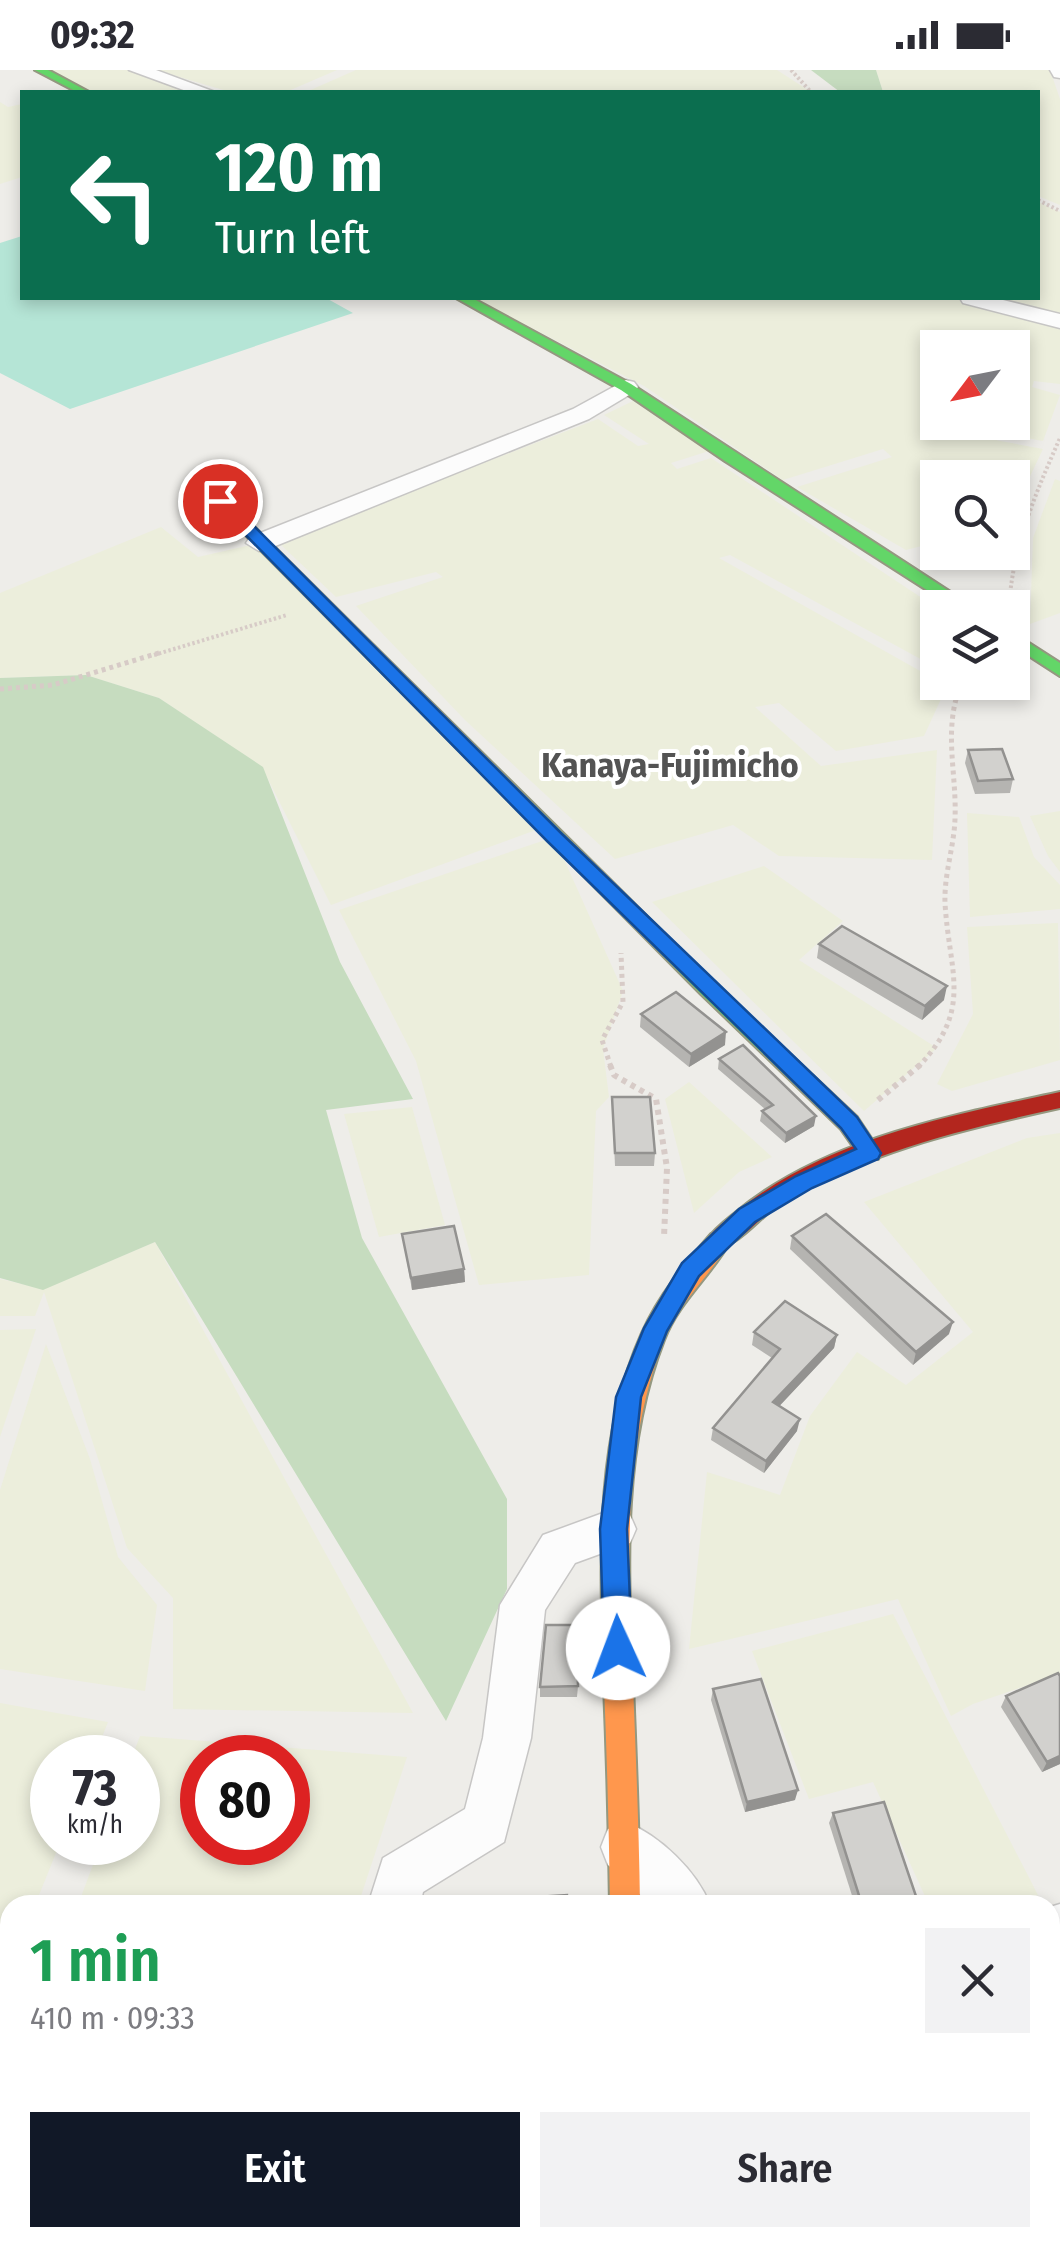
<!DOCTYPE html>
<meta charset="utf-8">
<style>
body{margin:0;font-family:"Fira Sans Condensed",sans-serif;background:#f2f2f3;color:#2b2b33;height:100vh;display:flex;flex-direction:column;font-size:38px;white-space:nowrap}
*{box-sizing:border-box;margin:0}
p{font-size:32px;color:#7c7c81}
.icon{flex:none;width:55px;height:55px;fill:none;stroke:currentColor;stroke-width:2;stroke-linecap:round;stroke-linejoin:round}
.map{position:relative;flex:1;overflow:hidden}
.drawer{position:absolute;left:0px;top:1825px;width:1060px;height:352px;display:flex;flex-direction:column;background:#fff;border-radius:30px 30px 0 0;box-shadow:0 5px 15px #0003}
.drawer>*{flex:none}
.top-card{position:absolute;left:20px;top:20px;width:1020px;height:210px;border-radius:0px;box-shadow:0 5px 15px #0003;background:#0b6e4f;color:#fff;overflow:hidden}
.needle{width:65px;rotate:238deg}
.buttons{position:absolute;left:920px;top:260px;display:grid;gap:20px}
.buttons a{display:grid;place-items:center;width:110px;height:110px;border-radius:0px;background:#fff;box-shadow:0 5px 15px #0003;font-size:50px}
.speed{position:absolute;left:30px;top:1665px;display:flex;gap:20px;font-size:50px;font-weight:700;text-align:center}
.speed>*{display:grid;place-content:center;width:130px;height:130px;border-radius:50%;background:#fff;box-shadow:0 5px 15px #0003;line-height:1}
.speed small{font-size:25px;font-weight:400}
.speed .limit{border:15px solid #d22;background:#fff;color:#111}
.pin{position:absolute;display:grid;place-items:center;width:85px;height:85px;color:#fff;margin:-42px;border:5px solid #fff;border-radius:50%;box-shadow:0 2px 10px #0007}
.me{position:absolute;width:110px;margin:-55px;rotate:358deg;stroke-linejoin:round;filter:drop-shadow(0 0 8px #0008)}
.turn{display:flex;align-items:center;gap:35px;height:210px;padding:0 30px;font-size:45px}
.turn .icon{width:130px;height:130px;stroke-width:2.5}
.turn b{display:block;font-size:70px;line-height:85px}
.round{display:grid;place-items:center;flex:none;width:105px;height:105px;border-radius:0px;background:#f2f2f3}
.overview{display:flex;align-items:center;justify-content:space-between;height:170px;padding:0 30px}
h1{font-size:60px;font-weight:600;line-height:75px;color:#1e9e55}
.button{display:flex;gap:20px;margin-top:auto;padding:20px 30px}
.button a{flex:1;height:115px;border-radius:0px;background:#111827;color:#fff;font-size:40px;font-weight:600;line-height:115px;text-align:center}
.button a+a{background:#f2f2f3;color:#2b2b33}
.status{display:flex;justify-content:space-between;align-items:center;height:70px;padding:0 50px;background:#fff;direction:ltr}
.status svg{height:28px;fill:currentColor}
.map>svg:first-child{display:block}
.farmland{fill:#eceedc;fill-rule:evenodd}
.forest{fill:#c6dcbf}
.pitch{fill:#b5e5d6}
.water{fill:#bdd5e1}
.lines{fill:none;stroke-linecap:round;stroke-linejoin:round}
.street-casing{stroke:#c7c6c5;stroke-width:3}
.fast-casing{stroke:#949880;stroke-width:4}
.slow-casing{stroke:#949880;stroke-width:4}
.jam-casing{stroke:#949880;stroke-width:4}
.path-far2{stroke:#d7cbc7;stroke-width:4;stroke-dasharray:2.5 2.5;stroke-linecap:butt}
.path-far1{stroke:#d7cbc7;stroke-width:5;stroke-dasharray:4 4;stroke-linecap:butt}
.path{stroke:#d7cbc7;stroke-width:6;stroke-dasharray:5 5;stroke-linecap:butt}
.street{fill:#fcfcfc;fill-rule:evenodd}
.fast{fill:#63d668;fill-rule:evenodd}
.slow{fill:#ff974d;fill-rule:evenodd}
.jam{fill:#b3261e;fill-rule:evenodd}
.wall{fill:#b5b4b1}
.shaded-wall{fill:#939290}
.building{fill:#d2d1ce;stroke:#939290;stroke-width:2.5}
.route{fill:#1a73e8;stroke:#114b97;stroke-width:2.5}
.labels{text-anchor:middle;stroke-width:8;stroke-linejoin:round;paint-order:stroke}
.quarter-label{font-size:35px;font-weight:bold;fill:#535353;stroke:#fff}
</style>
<div class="status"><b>09:32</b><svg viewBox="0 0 49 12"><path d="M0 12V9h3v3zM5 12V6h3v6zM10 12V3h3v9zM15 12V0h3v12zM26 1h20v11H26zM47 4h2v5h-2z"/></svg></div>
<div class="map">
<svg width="1060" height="2177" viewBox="0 0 1060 2177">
<rect width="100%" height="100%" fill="#eeede9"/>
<!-- farmland -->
<g class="farmland">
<path d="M46,0H138L194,22H87Z"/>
<path d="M156,0H337L286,22H230Z"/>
<path d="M356,0H777L811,22H306Z"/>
<path d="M876,0H1050L1060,29V135L1038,126V22H883Z"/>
<path d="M0,32L8,37L22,34V107L0,114Z"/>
<path d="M1038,132L1060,142V251L973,228H1038Z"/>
<path d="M474,228H952L1060,256V314L1034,311L1032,317L1060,325L1043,371L985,361L974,366L1043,379L1013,442L1012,408H938L937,472L906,480L797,417L892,387L883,379L783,410L644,316ZM938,278H1012V352H938Z"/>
<path d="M633,331L709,381L671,393L677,399L711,388L937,538V598L730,485L719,488L947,616L924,666L836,681L779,633L755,637L821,696L937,680L932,790L779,786L733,755L615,789L465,650L356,536L443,507L436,502L336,527L278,472L598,349L638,376L649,374L604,345Z"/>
<path d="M1055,409L1060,411V543L1030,554L1033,468Z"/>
<path d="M161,457L198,487L259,473L544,757L331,835L262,697L159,628L86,605L0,608V523Z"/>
<path d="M1060,741V802L1048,786L1030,746Z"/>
<path d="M967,743L1019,747L1034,787L1060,815V839L970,847Z"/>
<path d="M554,767L623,921L603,979L609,1027L596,1041L589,1205L479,1215L416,991L339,840Z"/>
<path d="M764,796L843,851L799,890L937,978L864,1041L652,832Z"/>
<path d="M1058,853L1060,990L952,1021L937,1014L973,944L967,857Z"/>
<path d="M689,1012L772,1087L739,1102L694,1143L665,1029Z"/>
<path d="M412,1037L445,1155L379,1167L344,1044Z"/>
<path d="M1060,1063V1604L973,1634L951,1646L898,1529L689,1579L707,1402L780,1425L810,1346L857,1282L906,1315L973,1262L864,1132L1027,1068Z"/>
<path d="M155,1172L413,1643L173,1639V1528L127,1478L44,1222L35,1246H0V1209L44,1219Z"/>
<path d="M36,1259L0,1367V1260Z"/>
<path d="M46,1274L90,1389L118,1487L157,1535L145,1621L0,1599V1420Z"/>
<path d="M893,1544L1038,1825L1007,1835H929L873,1712L809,1729L752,1581Z"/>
<path d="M0,1633L108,1652L94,1687L52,1688V1772L60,1773L35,1835H10V1896L0,1921Z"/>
<path d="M140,1666L407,1687L358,1835H78L101,1773L138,1772V1688L132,1687ZM202,1688H288V1772H202Z"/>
<path d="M0,2042L10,2044V2168H70L68,2177H0Z"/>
</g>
<!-- forest -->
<g class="forest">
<path d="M811,0H876L883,22H840Z"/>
<path d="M86,605L159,628L263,697L340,892L413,1029L326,1040L362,1168L507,1429V1519L446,1651L155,1172L43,1220L0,1208V608Z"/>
</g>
<!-- pitch -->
<path class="pitch" d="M22,166V228H326L353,243L70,339L0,303V173Z"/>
<!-- water -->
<path class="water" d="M1060,2040V2177H1034L1033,2170L1058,2171L1050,2123V2042Z"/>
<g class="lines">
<defs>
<g id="street">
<path d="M129,0H156L215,22H189Z"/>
<path d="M1050,0H1060V8L1054,7Z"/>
<path d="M960,228H995L1060,244V258L963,233Z"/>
<path d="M626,310L634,312L638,317L634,322L589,349L268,479L259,481L246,473L250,467L573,339Z"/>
<path d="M614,1439L630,1445L636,1459L630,1473L575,1493L545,1540L531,1668L504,1772L423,1822L420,1835H368L383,1788L465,1739L483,1668L500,1535L543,1465Z"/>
<path d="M626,1752C660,1766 697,1801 710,1835H651L608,1795L601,1777L608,1759Z"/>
<path d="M1060,1834V1886L1050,1889V1837Z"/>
<path d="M290,2168H348L345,2177H287Z"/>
<path d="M708,2168H765L769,2177H711Z"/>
</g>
<g id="fast">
<path d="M35,0H48L89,22H77Z"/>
<path d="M456,228H472L631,314L975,538H955L725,391L621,320Z"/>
<path d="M215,428H225L715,914L857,1047L881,1083L878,1089H862L841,1059L701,924L215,434Z"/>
<path d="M1012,562L1060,593V606L1012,575Z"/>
</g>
<g id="slow">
<path d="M719,1161L727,1164L731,1170C711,1206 679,1231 664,1270C621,1380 628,1499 633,1615C636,1688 639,1762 640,1835H610C609,1762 607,1688 604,1615C601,1498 593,1372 642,1263C659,1225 684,1195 711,1164Z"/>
<rect x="614" y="2168" width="34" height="9"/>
</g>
<path id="jam" d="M1060,1022V1038C960,1060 860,1083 773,1139C756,1151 732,1183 711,1176L707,1170C714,1159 725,1151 735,1143C823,1069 950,1046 1060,1022Z"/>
</defs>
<!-- street casing -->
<use href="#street" class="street-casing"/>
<!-- fast casing -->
<use href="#fast" class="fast-casing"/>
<!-- slow casing -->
<use href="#slow" class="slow-casing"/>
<!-- jam casing -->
<use href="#jam" class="jam-casing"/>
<!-- path-far2 -->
<g class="path-far2">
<path d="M791,0L811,22"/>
<path d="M1038,130L1060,141"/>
<path d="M1009,538C1012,478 1036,422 1060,368"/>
<path d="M154,585L287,545"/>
</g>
<!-- path-far1 -->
<g class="path-far1">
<path d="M0,619L53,615L162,582"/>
<path d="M611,997L602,970L623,932L621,883"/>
<path d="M918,997C974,939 949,903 945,833C944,804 954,777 955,749C957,701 942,658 962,612"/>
</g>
<!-- path -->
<g class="path">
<path d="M610,995L614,1005L656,1029L667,1098L664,1167"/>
<path d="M878,1030L920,995"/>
</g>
<!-- street -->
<use href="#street" class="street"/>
<!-- fast -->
<use href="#fast" class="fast"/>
<!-- slow -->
<use href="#slow" class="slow"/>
<!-- jam -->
<use href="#jam" class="jam"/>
</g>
<!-- wall -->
<g class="wall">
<path d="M968,680L1013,709L1010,723L975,724L965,693Z"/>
<path d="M819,874L944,930L922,950L817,888Z"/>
<path d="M641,944L725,975L689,997L640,957Z"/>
<path d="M719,989L814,1056L785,1073L760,1051L762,1041L765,1039L718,999Z"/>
<path d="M612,1027L655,1083L654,1096H615Z"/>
<path d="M402,1164L464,1199L465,1212L412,1220Z"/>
<path d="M792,1166L949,1264L913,1295L790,1179Z"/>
<path d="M754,1262L837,1265L834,1278L779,1336L797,1361L764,1403L711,1370L713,1358L772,1288L752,1275Z"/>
<path d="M578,1616L577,1627H540V1617Z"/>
<path d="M713,1619L795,1730L745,1742L711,1630Z"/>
<path d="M1006,1626L1060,1694L1042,1702L1001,1637Z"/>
<path d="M833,1743L919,1835H855L829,1753Z"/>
</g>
<!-- shaded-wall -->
<g class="shaded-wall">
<path d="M947,916L944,930L922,950L925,936Z"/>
<path d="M726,962L725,975L689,997L691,984Z"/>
<path d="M816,1046L814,1056L785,1073L786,1063Z"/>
<path d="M464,1199L465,1212L412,1220L411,1208Z"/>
<path d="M953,1252L949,1264L913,1295L916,1282Z"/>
<path d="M837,1265L834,1278L771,1345L773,1332Z"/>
<path d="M800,1349L797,1361L764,1403L766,1391Z"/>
<path d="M1060,1686V1694L1042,1702L1047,1692Z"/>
<path d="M798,1720L795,1730L745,1742L747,1732Z"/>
</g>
<!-- building -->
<g class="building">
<path d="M1002,679L1013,709L978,711L968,680Z"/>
<path d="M842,856L947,916L925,936L819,874Z"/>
<path d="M676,922L726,962L691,984L641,944Z"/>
<path d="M743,975L816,1046L786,1063L762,1041L773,1035L719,989Z"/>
<path d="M612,1027H650L655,1083H615Z"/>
<path d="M826,1144L953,1252L916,1282L792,1166Z"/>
<path d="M454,1156L464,1199L411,1208L402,1164Z"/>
<path d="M785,1231L837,1265L773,1332L800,1349L766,1391L713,1358L780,1279L754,1262Z"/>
<path d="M546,1555H576L578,1616L540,1617Z"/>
<path d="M1058,1603L1060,1606V1686L1047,1692L1006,1626Z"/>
<path d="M761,1609L798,1720L747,1732L713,1619Z"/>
<path d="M884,1732L919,1835H862L833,1743Z"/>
<path d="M567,1825L568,1835H520V1828Z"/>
</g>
<!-- route -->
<path class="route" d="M215,427H225L561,763L857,1047L881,1083L878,1089L812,1118L755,1152L699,1206L667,1261L641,1327L627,1459L632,1578L628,1587L618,1591L608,1587L604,1578L600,1459L616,1327L644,1258L682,1193L739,1139L796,1106L856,1079L841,1058L547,771L215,434Z"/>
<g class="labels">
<!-- quarter labels -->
<g class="quarter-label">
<text x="670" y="707">Kanaya-Fujimicho</text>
</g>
</g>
</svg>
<div class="buttons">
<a><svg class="needle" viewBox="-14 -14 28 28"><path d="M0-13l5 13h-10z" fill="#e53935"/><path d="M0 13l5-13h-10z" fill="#7c7c81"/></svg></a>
<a><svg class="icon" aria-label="search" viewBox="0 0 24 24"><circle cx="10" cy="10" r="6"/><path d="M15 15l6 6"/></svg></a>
<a><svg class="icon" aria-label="layers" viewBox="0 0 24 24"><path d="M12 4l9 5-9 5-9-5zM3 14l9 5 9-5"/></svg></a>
</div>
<div class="speed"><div>73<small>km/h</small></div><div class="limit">80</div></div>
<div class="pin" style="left:220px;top:431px;background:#d93025"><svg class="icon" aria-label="arrive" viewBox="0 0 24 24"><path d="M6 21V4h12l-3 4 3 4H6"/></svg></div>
<svg class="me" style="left:618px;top:1578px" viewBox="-20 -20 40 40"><circle r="19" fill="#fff"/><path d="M0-13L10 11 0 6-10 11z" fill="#1a73e8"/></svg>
<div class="top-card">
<div class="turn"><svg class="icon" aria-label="left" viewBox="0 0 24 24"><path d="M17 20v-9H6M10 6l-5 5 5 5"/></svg><div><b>120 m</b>Turn left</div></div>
</div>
<section class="drawer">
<div class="overview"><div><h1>1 min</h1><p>410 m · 09:33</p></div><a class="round"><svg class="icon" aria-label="close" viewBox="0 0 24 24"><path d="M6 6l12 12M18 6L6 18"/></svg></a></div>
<div class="button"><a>Exit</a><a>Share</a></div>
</section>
</div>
